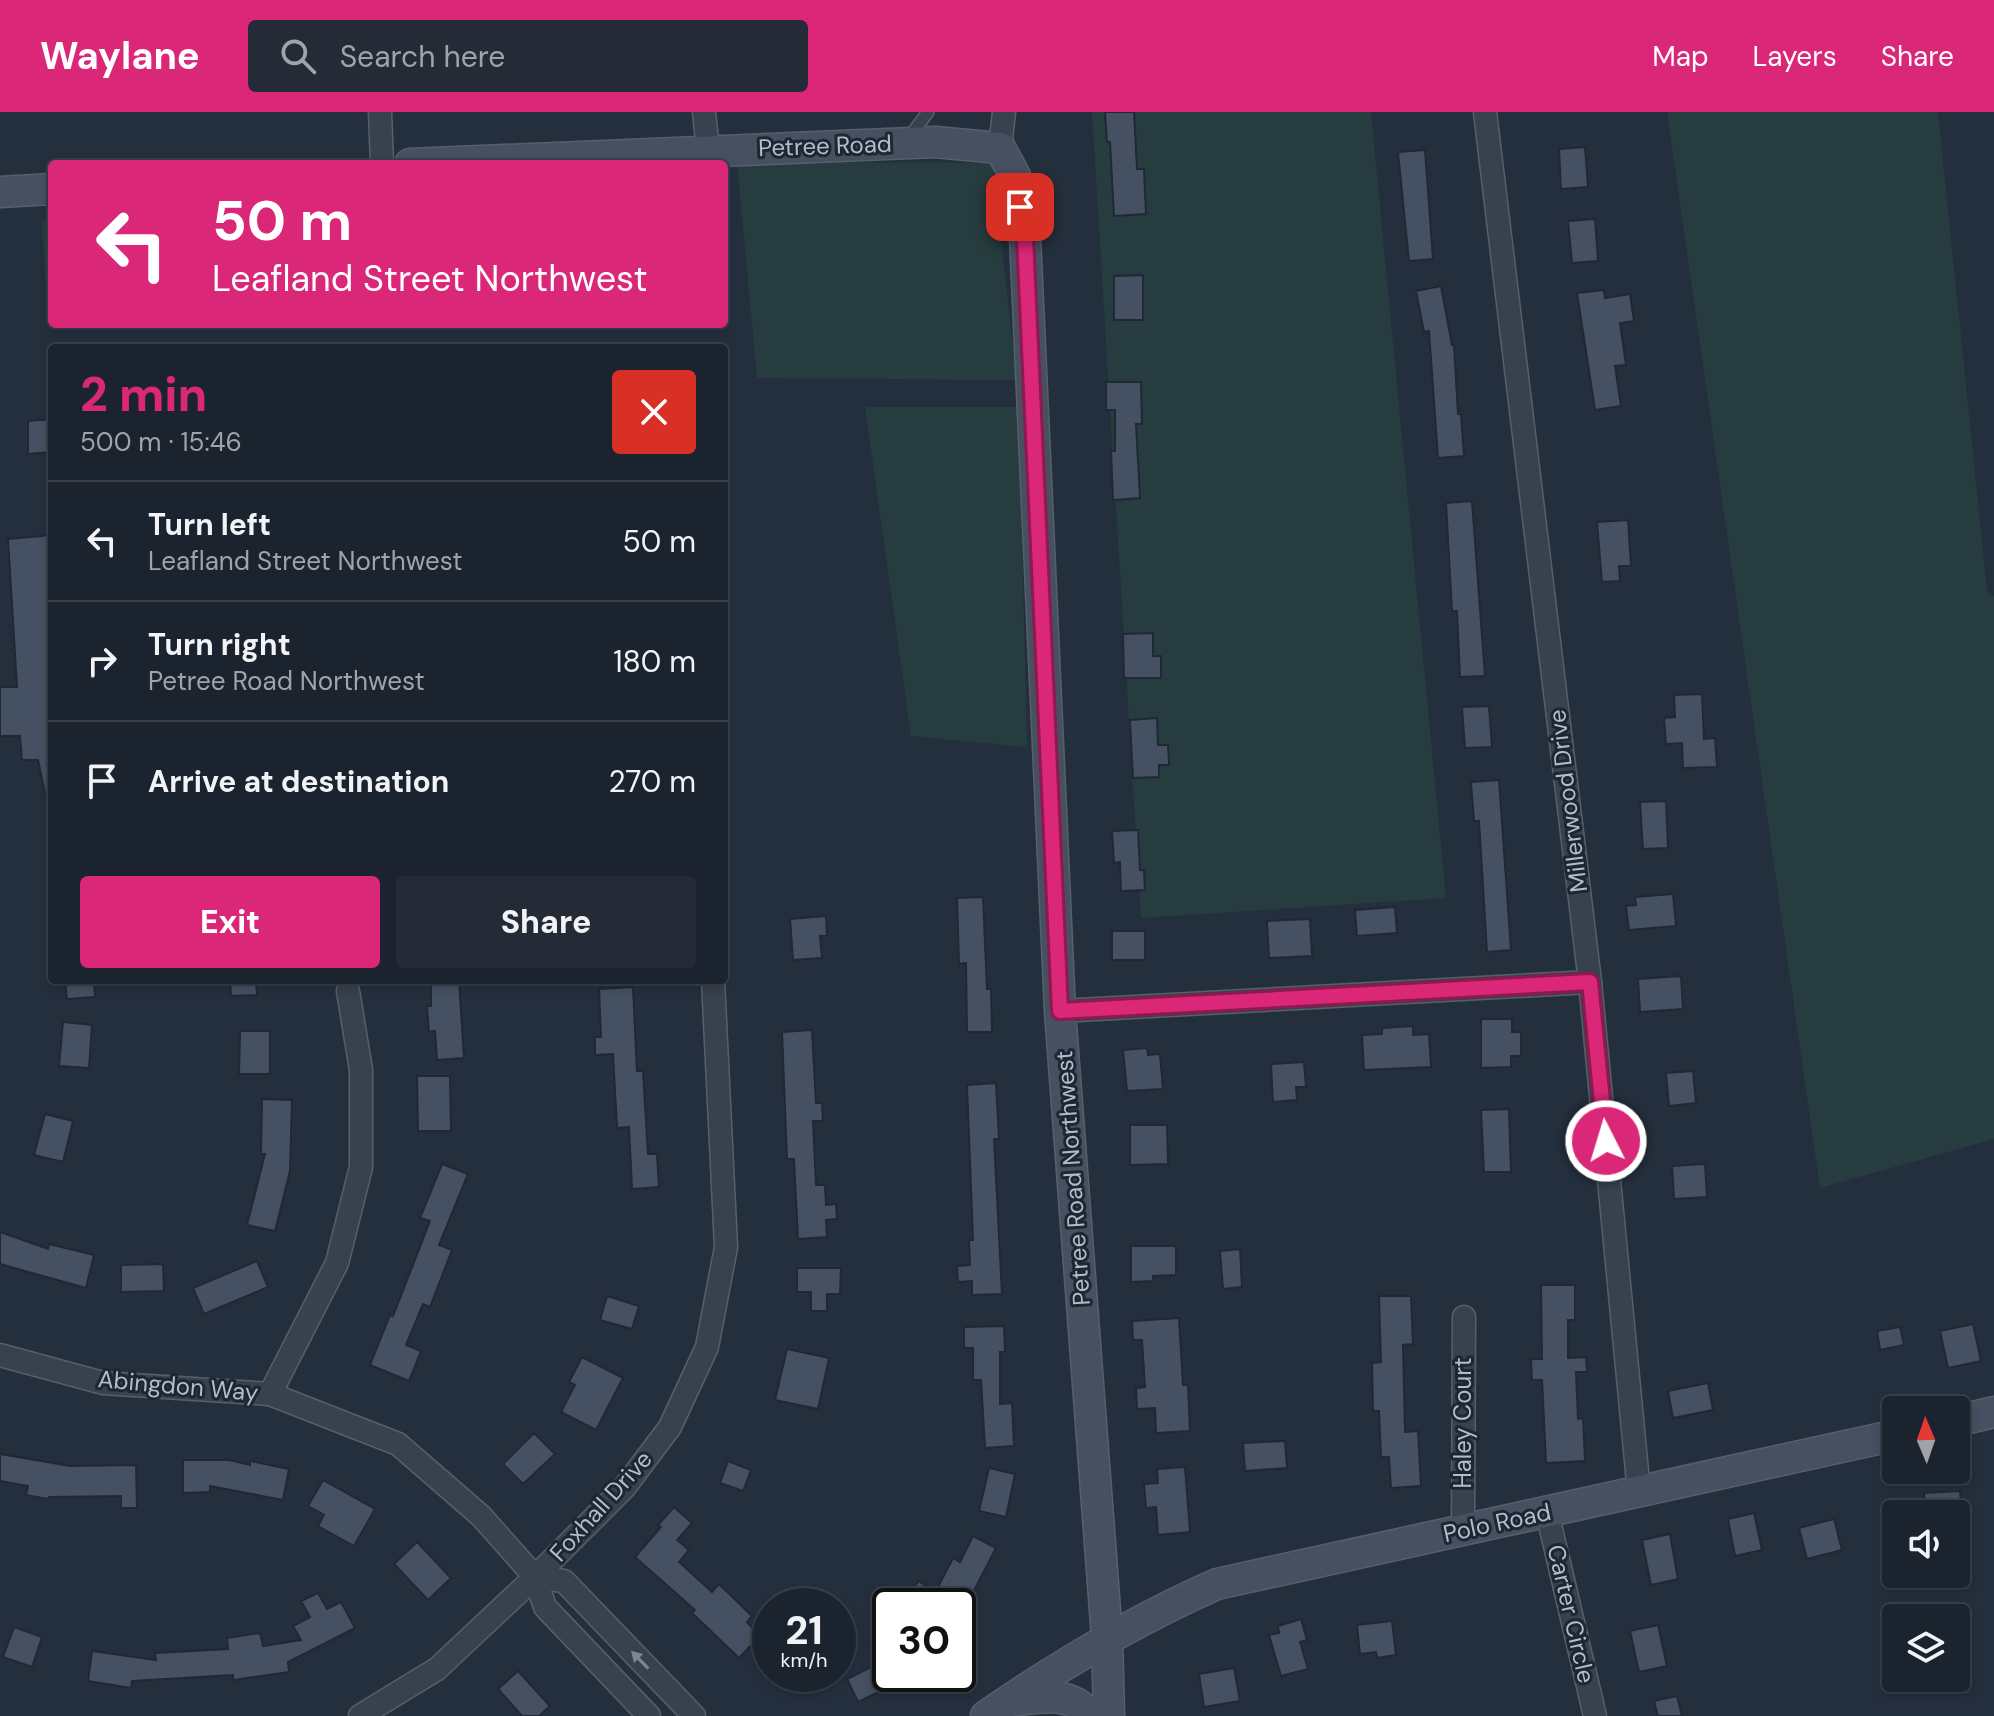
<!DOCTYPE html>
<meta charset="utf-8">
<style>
body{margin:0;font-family:"DM Sans",sans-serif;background:#242b36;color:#f1f3f6;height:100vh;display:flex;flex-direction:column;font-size:30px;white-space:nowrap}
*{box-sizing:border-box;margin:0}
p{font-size:26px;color:#a0a4aa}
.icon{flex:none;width:44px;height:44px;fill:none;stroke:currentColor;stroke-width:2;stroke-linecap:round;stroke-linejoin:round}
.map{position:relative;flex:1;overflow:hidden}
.panel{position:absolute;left:48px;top:232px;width:680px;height:640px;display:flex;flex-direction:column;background:#1b232e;border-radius:8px;box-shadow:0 4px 12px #0003,0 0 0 2px #39404a}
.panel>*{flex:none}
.banner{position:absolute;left:48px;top:48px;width:680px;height:168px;border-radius:8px;box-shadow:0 4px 12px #0003,0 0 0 2px #39404a;background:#db2777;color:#fff;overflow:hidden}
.needle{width:52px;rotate:358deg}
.buttons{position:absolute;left:1882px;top:1284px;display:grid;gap:16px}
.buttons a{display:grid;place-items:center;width:88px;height:88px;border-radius:8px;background:#1b232e;box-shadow:0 4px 12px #0003,0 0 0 2px #39404a;font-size:40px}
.speed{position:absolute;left:752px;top:1476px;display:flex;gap:16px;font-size:40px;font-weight:700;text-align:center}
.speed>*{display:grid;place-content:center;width:104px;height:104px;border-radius:50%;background:#1b232e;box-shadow:0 4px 12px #0003,0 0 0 2px #39404a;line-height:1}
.speed small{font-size:20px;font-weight:400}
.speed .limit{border:4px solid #111;border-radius:12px;background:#fff;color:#111}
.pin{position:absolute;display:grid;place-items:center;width:68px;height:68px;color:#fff;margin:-34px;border-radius:16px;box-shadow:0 4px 12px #0006}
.me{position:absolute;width:88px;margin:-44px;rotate:355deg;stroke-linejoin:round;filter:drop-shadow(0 0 6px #0008)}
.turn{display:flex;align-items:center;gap:28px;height:168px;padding:0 32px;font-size:36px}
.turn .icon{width:104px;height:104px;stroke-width:2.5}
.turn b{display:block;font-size:56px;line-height:68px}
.round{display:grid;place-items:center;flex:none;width:84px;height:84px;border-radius:8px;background:#242b36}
.headline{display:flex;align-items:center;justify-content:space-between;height:136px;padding:0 32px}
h1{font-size:48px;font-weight:800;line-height:60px;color:#db2777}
.cta{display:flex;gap:16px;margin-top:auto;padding:16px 32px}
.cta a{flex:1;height:92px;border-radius:8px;background:#db2777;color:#fff;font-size:32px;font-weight:800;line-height:92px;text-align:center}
.cta a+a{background:#242b36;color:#f1f3f6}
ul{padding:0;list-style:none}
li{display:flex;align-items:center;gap:24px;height:120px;padding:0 32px;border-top:2px solid #39404a}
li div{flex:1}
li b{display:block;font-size:30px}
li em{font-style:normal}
header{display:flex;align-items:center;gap:48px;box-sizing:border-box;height:112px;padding:0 40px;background:#db2777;color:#fff}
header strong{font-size:38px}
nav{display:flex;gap:44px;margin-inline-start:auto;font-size:28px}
.search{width:560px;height:72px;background:#242b36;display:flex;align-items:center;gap:20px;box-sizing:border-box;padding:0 28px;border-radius:8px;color:#a0a4aa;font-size:30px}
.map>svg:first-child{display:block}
.green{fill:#263c3f}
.building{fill:#455162;stroke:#1f2835;stroke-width:2}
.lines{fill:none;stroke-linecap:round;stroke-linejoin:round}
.lane-casing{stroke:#565f6c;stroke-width:14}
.street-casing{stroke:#565f6c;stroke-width:25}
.secondary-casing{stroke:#565f6c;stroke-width:33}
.lane{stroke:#38414e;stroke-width:11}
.street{stroke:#38414e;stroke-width:22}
.secondary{stroke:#465061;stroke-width:30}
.oneway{fill:#7c8592}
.route-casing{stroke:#8e194d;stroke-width:20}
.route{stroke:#db2777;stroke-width:14}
.labels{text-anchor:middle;stroke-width:6;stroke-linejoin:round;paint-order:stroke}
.street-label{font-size:24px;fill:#b4bcc9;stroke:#1d2633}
</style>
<header>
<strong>Waylane</strong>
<div class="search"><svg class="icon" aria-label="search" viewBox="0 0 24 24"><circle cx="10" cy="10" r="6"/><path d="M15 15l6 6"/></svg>Search here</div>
<nav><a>Map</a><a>Layers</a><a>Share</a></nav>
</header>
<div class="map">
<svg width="1994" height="1604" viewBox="0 0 1994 1604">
<rect width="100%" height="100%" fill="#242f3e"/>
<!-- green -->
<g class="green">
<path d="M1092,0H1371L1446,786L1141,806Z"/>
<path d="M1667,0H1938L1987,478L1994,485V1027L1820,1076Z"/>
<path d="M737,50L992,51L1017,268L757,266Z"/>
<path d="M52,107V212H117L49,217L41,108Z"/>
<path d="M865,295H1019L1027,635L911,624Z"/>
</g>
<!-- building -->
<g class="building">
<path d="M1105,0H1134L1137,57H1144L1146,102L1114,104L1110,30H1107Z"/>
<path d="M1585,35L1588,75L1561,77L1559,37Z"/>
<path d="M1425,38L1433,147L1409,149L1398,40Z"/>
<path d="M1595,107L1598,149L1572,151L1568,109Z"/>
<path d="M1143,163V208H1114V164Z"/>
<path d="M1441,174L1452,233H1454L1458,302H1461L1464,344L1438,346L1429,219L1424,220L1416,179Z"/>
<path d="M1604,178L1605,186L1630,182L1634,209L1620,211L1626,253L1615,254L1621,294L1595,298L1577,181Z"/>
<path d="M1106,270H1141L1142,312H1136L1140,386L1113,388L1111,339H1115V298H1106Z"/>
<path d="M52,307V340L28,342V309Z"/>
<path d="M1472,389L1485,564L1460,565L1457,499H1452L1446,391Z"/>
<path d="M1628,408L1631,454H1619L1620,469L1602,470L1597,410Z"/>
<path d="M52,423V681H45L38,648H22L20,624H0V575H17L8,427Z"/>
<path d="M1153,521V544H1161V566H1124L1123,522Z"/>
<path d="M1702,582L1704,627L1715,626L1717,655L1683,656L1682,631L1666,632L1664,606L1675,605L1674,583Z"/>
<path d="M1489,594L1492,635L1465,636L1462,595Z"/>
<path d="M1157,606L1158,633H1168L1169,653H1159V665L1133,666L1130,608Z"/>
<path d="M1499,668L1511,838L1487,840L1479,709H1474L1471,670Z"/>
<path d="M1666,689L1668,736L1643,737L1640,690Z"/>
<path d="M1138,718L1140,758H1144L1145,778L1121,779L1120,750L1114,751L1112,719Z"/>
<path d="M1673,782L1676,814L1629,818L1626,794L1636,793L1635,785Z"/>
<path d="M983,785L987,877H991L992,920H967L966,851L959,852L957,786Z"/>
<path d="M1395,795L1397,821L1357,824L1355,798Z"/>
<path d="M826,804L827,824H820L822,846L793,848L790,807Z"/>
<path d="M1310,807L1312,844L1269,846L1267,809Z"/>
<rect x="1112" y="819" width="33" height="29"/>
<path d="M1681,864L1683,897L1640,900L1638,867Z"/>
<path d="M65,868H94L95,885L67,887Z"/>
<path d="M230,868H256L257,883L231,884Z"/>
<path d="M431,868H459L464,946L437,948L435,919L429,920L427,894H431Z"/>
<path d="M633,875L637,959H643L648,1042H657L659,1075L632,1077L629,1015L617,1016L613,942L595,943V925H601L599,877Z"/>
<path d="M1481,907H1512V920H1521V944H1511V955L1481,956Z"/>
<path d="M63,910L92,913L89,956L59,954Z"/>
<path d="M1413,914V923L1429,922L1431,955L1364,958L1362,923L1382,922V916Z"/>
<path d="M812,918L816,991H822L823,1009H813L816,1073H825L826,1093L836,1092L837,1107L826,1108L827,1125L798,1127L794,1047H787L782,920Z"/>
<path d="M240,919H270V962H239Z"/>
<path d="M1147,936L1148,943L1160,942L1163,977L1127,979L1123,938Z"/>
<path d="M1304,950L1306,975H1296L1297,988L1273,990L1271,952Z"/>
<path d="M1693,959L1696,991L1669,994L1666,961Z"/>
<path d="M417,964H450L451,1019H418Z"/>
<path d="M996,971L999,1027H994L1002,1182L972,1183V1169L958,1170L957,1154L970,1153L969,1128H973L967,973Z"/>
<path d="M262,987L292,988L290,1059L275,1119L247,1113L265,1042H261Z"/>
<path d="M1509,997L1511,1060H1484L1481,998Z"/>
<path d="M45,1002L73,1009L63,1050L34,1043Z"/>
<path d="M1130,1013H1167L1168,1052L1130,1053Z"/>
<path d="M442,1052L468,1062L439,1133L452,1138L430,1195L423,1192L406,1233L421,1239L409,1269L370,1253L390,1203L393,1204L430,1109L420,1106Z"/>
<path d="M1705,1052L1707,1085L1674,1087L1672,1054Z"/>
<path d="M0,1120L48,1137L49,1132L94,1143L86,1176L0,1152Z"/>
<path d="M1131,1134H1176V1163L1153,1164V1169L1131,1170Z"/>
<path d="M1240,1137L1242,1175L1223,1177L1220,1139Z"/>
<path d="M257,1149L268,1175L204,1202L193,1176Z"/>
<path d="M163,1152L164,1179L121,1180V1153Z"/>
<path d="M797,1156H841L840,1182H827V1199H811V1180H797Z"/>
<path d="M1541,1173H1575V1208H1568V1246L1586,1245L1587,1260H1576L1578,1307L1583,1306L1585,1349L1546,1351L1542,1268H1532L1531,1247H1542Z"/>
<path d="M607,1184L639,1194L632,1217L600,1208Z"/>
<path d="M1379,1184H1411L1413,1232L1403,1233L1405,1320L1418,1319L1421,1374L1391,1376L1389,1345H1381L1379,1299H1373L1372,1251L1381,1250Z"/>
<path d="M1179,1206L1183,1273H1188L1190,1319L1156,1321L1155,1296L1137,1297L1136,1276L1145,1275L1142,1228H1133L1132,1209Z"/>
<path d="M1973,1212L1981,1249L1948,1256L1940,1219Z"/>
<path d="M1004,1214L1005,1240H1000V1292L1012,1291L1014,1334L985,1336L981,1268H973V1236H964V1215Z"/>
<path d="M1900,1215L1904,1233L1880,1238L1877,1219Z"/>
<path d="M787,1237L829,1246L818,1297L775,1288Z"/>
<path d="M582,1245L623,1266L596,1318L561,1300L575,1273L569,1270Z"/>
<path d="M1708,1271L1713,1298L1673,1306L1668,1279Z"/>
<path d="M534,1321L555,1342L523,1372L503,1352Z"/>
<path d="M1285,1329L1287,1356L1245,1359L1243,1331Z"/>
<path d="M0,1342L70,1354L136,1353L137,1396H121V1384L49,1385L48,1387L26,1383L28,1374L0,1369Z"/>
<path d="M183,1348H229L250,1353V1349L289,1357L283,1388L210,1374V1380L183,1381Z"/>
<path d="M728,1349L751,1358L743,1379L720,1371Z"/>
<path d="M1185,1355L1190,1420L1158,1423L1156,1395L1146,1396L1144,1372L1158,1371L1157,1357Z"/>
<path d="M989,1356L1015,1362L1006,1405L979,1399Z"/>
<path d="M323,1368L375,1397L354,1434L318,1414L324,1403L308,1394Z"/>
<path d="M1960,1379L1962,1402H1925L1924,1381Z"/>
<path d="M674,1395L692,1411L677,1428L689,1438L679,1450L712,1480L719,1472L752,1504L747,1510L760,1524L739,1546L692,1501L695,1498L635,1445L661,1415L658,1413Z"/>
<path d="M1754,1401L1762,1438L1735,1444L1728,1407Z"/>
<path d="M1834,1407L1842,1438L1807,1447L1799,1416Z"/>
<path d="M1670,1422L1678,1467L1651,1473L1642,1428Z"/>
<path d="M973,1424L996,1436L966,1494H899L919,1469L935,1481L953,1446L960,1450Z"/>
<path d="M417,1430L451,1466L428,1488L394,1452Z"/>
<path d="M318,1481L327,1497L341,1490L355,1516L288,1550L289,1560L233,1568V1563L132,1569L131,1576L88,1569L92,1539L156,1548L155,1541L228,1537L227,1526L260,1521L263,1534L301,1528L293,1514L310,1505L301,1489Z"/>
<path d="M1301,1507L1307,1528L1300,1530L1308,1557L1281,1564L1269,1523L1279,1521L1278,1514Z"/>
<path d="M1392,1509L1396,1543L1377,1546L1376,1540L1360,1542L1357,1513Z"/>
<path d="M1658,1513L1667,1554L1639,1560L1630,1519Z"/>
<path d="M14,1515L42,1525L32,1555L3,1545Z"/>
<path d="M885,1548L897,1571L858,1590L847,1567Z"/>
<path d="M1234,1556L1240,1589L1204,1595L1199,1562Z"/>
<path d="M518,1559L550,1594L539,1604H522L498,1577Z"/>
<path d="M1677,1584L1682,1604H1658L1654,1589Z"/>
</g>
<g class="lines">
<defs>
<path id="lane" d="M908,27L928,0"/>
<g id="street">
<path d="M380,0L382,52"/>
<path d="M704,0L708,39"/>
<path d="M1485,0L1590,870L1639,1380"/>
<path d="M1000,36L1004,0"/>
<path d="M1060,899L1590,870"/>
<path d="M0,1243L103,1271L270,1282L398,1332L481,1404L535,1465L545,1495L649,1604"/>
<path d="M270,1282L337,1151L361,1055V958L348,879"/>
<path d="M1547,1400L1595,1604"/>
<path d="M1463,1418L1464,1205"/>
<path d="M535,1465L564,1469L694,1604"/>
<path d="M360,1604L437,1557L535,1465L624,1376L670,1315L707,1235L726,1135L713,868"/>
</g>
<g id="secondary">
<path d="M410,52L935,30L1000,36L1015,64L1025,125L1060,899L1107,1525L1109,1604"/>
<path d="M0,80L52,77"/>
<path d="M1956,1309L1994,1300"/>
<path d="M1012,1589C1041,1585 1070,1578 1091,1604"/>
<path d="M986,1604C1060,1553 1135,1508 1217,1472L1896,1323"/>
</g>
</defs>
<!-- lane casing -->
<use href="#lane" class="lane-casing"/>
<!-- street casing -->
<use href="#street" class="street-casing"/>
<!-- secondary casing -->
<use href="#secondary" class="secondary-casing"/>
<!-- lane -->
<use href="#lane" class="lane"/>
<!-- street -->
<use href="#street" class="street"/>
<!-- secondary -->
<use href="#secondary" class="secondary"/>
</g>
<!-- one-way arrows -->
<defs><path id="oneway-solid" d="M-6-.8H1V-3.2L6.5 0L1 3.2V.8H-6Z" transform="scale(2)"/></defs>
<use class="oneway" href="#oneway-solid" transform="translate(640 1548) rotate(-134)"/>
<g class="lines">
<defs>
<path id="route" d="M1020,95L1025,125L1060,899L1590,870L1606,1029"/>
</defs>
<!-- route casing -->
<use href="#route" class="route-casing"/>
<!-- route -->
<use href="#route" class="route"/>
</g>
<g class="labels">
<!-- street labels -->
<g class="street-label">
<text transform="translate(825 34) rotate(-2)" y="8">Petree Road</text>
<text transform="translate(1568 689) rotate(-97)" y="8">Millerwood Drive</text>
<text transform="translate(1073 1066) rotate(-94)" y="8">Petree Road Northwest</text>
<text transform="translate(178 1274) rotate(5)" y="8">Abingdon Way</text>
<text transform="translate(1463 1311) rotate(-90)" y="8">Haley Court</text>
<text transform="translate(601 1394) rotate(-48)" y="8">Foxhall Drive</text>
<text transform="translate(1497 1411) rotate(-12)" y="8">Polo Road</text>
<text transform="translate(1571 1502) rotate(77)" y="8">Carter Circle</text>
</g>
</g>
</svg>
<div class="buttons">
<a><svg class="needle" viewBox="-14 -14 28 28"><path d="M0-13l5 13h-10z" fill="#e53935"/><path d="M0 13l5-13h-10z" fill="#a0a4aa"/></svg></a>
<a><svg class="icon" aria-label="sound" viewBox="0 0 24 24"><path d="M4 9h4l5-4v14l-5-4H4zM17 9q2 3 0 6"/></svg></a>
<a><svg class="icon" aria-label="layers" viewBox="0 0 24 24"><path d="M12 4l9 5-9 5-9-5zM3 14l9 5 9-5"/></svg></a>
</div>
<div class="speed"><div>21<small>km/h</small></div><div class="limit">30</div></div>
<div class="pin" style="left:1020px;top:95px;background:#d93025"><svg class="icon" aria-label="arrive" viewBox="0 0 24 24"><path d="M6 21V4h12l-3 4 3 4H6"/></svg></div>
<svg class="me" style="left:1606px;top:1029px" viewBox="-20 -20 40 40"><circle r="17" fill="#db2777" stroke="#fff" stroke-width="3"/><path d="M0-11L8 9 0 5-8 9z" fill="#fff"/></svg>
<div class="banner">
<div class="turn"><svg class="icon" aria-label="left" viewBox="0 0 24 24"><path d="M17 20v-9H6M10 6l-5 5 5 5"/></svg><div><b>50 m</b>Leafland Street Northwest</div></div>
</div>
<section class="panel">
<div class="headline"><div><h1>2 min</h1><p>500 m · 15:46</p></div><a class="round" style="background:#d93025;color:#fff"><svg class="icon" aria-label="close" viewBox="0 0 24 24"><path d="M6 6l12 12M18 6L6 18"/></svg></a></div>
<ul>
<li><svg class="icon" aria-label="left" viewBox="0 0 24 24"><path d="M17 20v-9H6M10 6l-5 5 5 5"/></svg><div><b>Turn left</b><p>Leafland Street Northwest</p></div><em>50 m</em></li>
<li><svg class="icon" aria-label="right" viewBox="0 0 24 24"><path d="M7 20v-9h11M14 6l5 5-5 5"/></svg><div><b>Turn right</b><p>Petree Road Northwest</p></div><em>180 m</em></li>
<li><svg class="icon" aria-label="arrive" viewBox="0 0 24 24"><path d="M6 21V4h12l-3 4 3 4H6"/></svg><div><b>Arrive at destination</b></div><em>270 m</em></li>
</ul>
<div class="cta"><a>Exit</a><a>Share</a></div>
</section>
</div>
